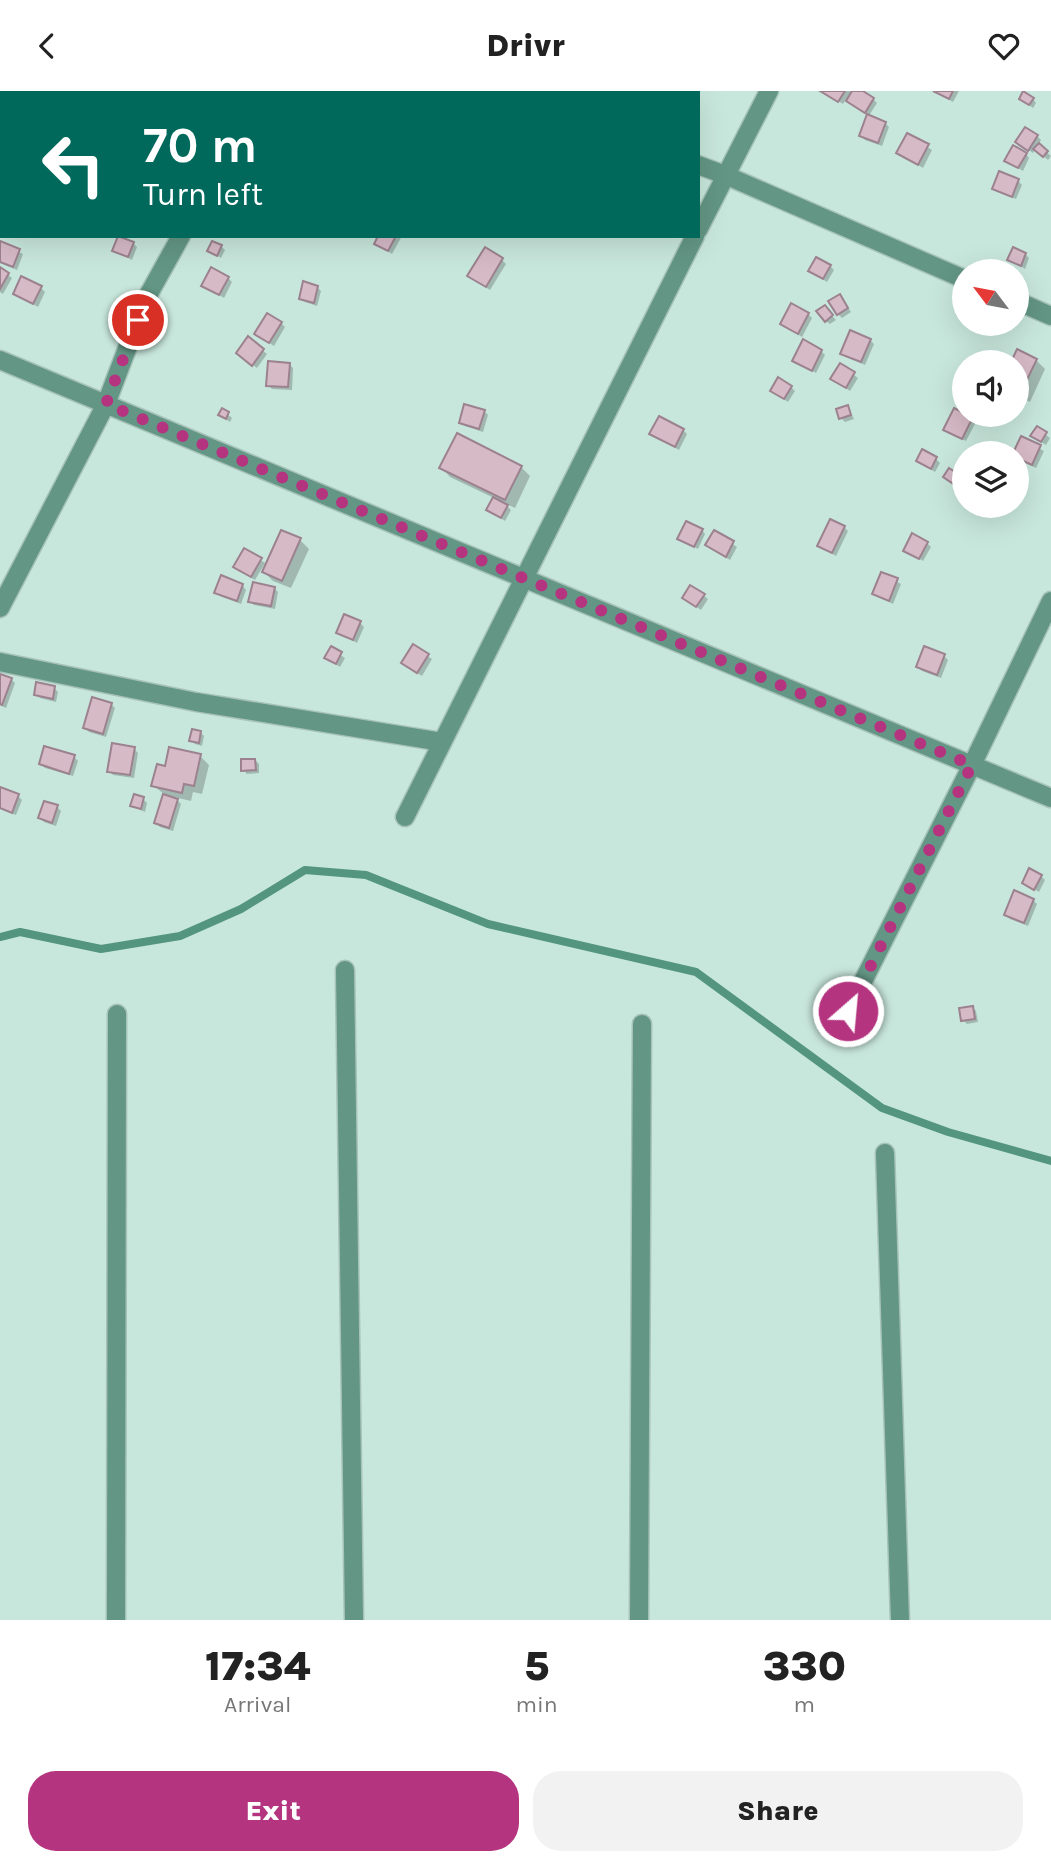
<!DOCTYPE html>
<style>
body{margin:0;font-family:Karla,sans-serif;background:#f2f2f2;color:#222;height:100vh;display:flex;flex-direction:column;font-size:26px;white-space:nowrap}
*{box-sizing:border-box;margin:0}
p{font-size:23px;color:#767676}
.icon{flex:none;width:38px;height:38px;fill:none;stroke:currentColor;stroke-width:2;stroke-linecap:round;stroke-linejoin:round}
.map{position:relative;height:1529px;overflow:hidden}
.sheet{display:flex;flex-direction:column;background:#fff;flex:1}
.sheet>*{flex:none}
.hud{position:absolute;left:0px;top:0px;width:700px;height:147px;box-shadow:0 7px 28px #0002;background:#00695c;color:#fff;overflow:hidden}
.needle{width:46px;rotate:302deg}
.buttons{position:absolute;left:952px;top:168px;display:grid;gap:14px}
.buttons a{display:grid;place-items:center;width:77px;height:77px;border-radius:50%;background:#fff;box-shadow:0 7px 28px #0002;font-size:35px}
.pin{position:absolute;display:grid;place-items:center;width:60px;height:60px;color:#fff;margin:-30px;border:4px solid #fff;border-radius:50%;box-shadow:0 2px 7px #0007}
.me{position:absolute;width:77px;margin:-38px;rotate:27deg;stroke-linejoin:round;filter:drop-shadow(0 0 5px #0008)}
.turn{display:flex;align-items:center;gap:24px;height:147px;padding:0 28px;font-size:32px}
.turn .icon{width:91px;height:91px;stroke-width:2.5}
.turn b{display:block;font-size:49px;line-height:60px}
.eta{display:flex;justify-content:space-evenly;align-items:center;height:119px;text-align:center}
.eta b{font-size:42px;font-weight:800;line-height:49px}
.cta{display:flex;gap:14px;margin-top:auto;padding:14px 28px}
.cta a{flex:1;height:80px;border-radius:28px;background:#b4347f;color:#fff;font-size:28px;font-weight:800;line-height:80px;text-align:center}
.cta a+a{background:#f2f2f2;color:#222}
header{display:flex;justify-content:space-between;align-items:center;height:91px;padding:0 28px;background:#fff;font-size:32px;font-weight:800}
.map>svg:first-child{display:block}
.shadow{fill:#0003}
.lines{fill:none;stroke-linecap:round;stroke-linejoin:round}
.stream{stroke:#549580;stroke-width:8}
.building{fill:#d6bac6;stroke:#9c828e;stroke-width:2}
.minor-casing{stroke:#a7c3b9;stroke-width:21}
.minor{stroke:#639685;stroke-width:18}
.route{stroke:#b4347f;stroke-width:12;stroke-dasharray:0 21.6}
</style>
<header><svg class="icon" aria-label="back" viewBox="0 0 24 24"><path d="M15 5l-7 7 7 7"/></svg>Drivr<svg class="icon" aria-label="heart" viewBox="0 0 24 24"><path d="M12 20l-8-8c-3-5 5-10 8-4 3-6 11-1 8 4z"/></svg></header>
<div class="map">
<svg width="1051" height="1529" viewBox="0 0 1051 1529">
<rect width="100%" height="100%" fill="#c8e7dc"/>
<!-- shadow -->
<g class="shadow">
<path d="M823,0H860L873,8L877,12L868,26L885,32L889,36L882,55L865,49L861,45L869,24L846,8L843,13Z"/>
<path d="M934,0H959L953,11Z"/>
<path d="M1033,8L1036,12L1033,17L1025,11Z"/>
<path d="M908,44L932,59L923,77L899,62Z"/>
<path d="M1037,45L1041,49L1038,54L1051,65L1048,69L1035,58L1033,62L1021,54Z"/>
<path d="M1026,63L1029,67L1023,80L1007,70Z"/>
<path d="M1018,90L1022,94L1016,108L998,101L994,97Z"/>
<path d="M380,145H402L392,163L376,152Z"/>
<path d="M0,152L23,163L17,179L0,172Z"/>
<path d="M133,152L137,156L132,169L114,159Z"/>
<path d="M221,155L225,159L221,167L209,160Z"/>
<path d="M1025,163L1029,167L1025,178L1010,168Z"/>
<path d="M502,169L506,173L490,199L473,188Z"/>
<path d="M830,175L834,179L827,191L810,180Z"/>
<path d="M0,178L12,187L3,203L0,201Z"/>
<path d="M228,187L232,191L224,207L204,194Z"/>
<path d="M317,196L321,200L317,215L305,211L301,207Z"/>
<path d="M41,197L45,201L38,216L15,202Z"/>
<path d="M843,209L851,221L842,227L838,223Z"/>
<path d="M828,220L836,229L830,233L826,230Z"/>
<path d="M808,223L812,227L802,246L782,233Z"/>
<path d="M281,232L285,236L274,255L260,246Z"/>
<path d="M248,248L267,263L257,277L242,266Z"/>
<path d="M870,249L874,253L865,274L846,266L842,262Z"/>
<path d="M821,260L825,264L816,282L794,269Z"/>
<path d="M1018,261L1036,269L1045,278L1030,311L1017,305V271H1013Z"/>
<path d="M289,273L293,277L292,299L272,298L268,294Z"/>
<path d="M840,274L858,287L850,300L833,288Z"/>
<path d="M791,296L795,300L788,311L776,303Z"/>
<path d="M848,316L854,328L845,331L841,327Z"/>
<path d="M222,319L232,327L230,331L220,324Z"/>
<path d="M955,319L976,331L966,350L945,339Z"/>
<path d="M484,320L488,324L483,341L465,335L461,331Z"/>
<path d="M1037,337L1050,347L1046,354L1036,348Z"/>
<path d="M683,339L687,343L679,359L651,343Z"/>
<path d="M1022,348L1044,360L1036,377L1017,368L1015,362Z"/>
<path d="M936,368L940,372L935,381L918,370Z"/>
<path d="M521,376L530,385L515,417L504,412L511,419L505,430L488,419L494,407L450,386L442,377Z"/>
<path d="M945,386L960,387L963,391L959,397Z"/>
<path d="M844,436L848,440L836,465L819,455Z"/>
<path d="M702,439L705,443L698,458L679,447Z"/>
<path d="M715,441L737,456L730,469L707,454Z"/>
<path d="M300,449L309,458L291,497L273,490L264,481Z"/>
<path d="M927,452L931,456L923,470L905,459Z"/>
<path d="M245,459L265,472L255,489L239,479Z"/>
<path d="M882,483L901,493L893,513L874,503Z"/>
<path d="M222,487L243,495L246,499L241,513L220,505L216,501Z"/>
<path d="M274,497L278,501L275,518L254,514L250,510Z"/>
<path d="M704,505L708,508L701,519L688,510Z"/>
<path d="M360,532L364,536L357,552L338,541Z"/>
<path d="M413,556L432,568L422,585L408,576Z"/>
<path d="M331,558L345,567L340,576L327,567Z"/>
<path d="M944,565L948,569L941,587L922,580L918,576Z"/>
<path d="M0,585L11,588L15,592L6,617L0,614Z"/>
<path d="M54,597L58,601L56,611L40,607L36,603Z"/>
<path d="M111,613L115,617L106,646L89,641L85,637Z"/>
<path d="M200,641L204,645L202,655L195,653L191,649Z"/>
<path d="M134,658L138,662L134,687L113,684L109,680Z"/>
<path d="M200,665L209,674L202,703L193,701L191,710L174,706L181,713L173,740L160,736L156,732L165,704L153,694L166,677Z"/>
<path d="M74,666L78,670L73,685L45,677L41,673Z"/>
<path d="M255,669L259,673V682L247,683L243,679Z"/>
<path d="M0,701L18,705L22,709L16,724L0,718Z"/>
<path d="M143,708L147,712L145,721L132,715Z"/>
<path d="M45,712L57,716L61,720L56,735L44,731L40,727Z"/>
<path d="M1041,785L1045,789L1039,801L1024,792Z"/>
<path d="M1033,809L1037,813L1028,835L1010,828L1006,824Z"/>
<path d="M972,916L976,920L978,931L967,933L963,929Z"/>
</g>
<g class="lines">
<!-- stream -->
<g class="stream">
<path d="M41,2L44,0"/>
<path d="M0,21L2,20"/>
<path d="M0,846L20,841L101,858L180,845L241,818L305,779L366,784L488,833L696,881L882,1017L948,1041L1051,1070"/>
</g>
</g>
<!-- building -->
<g class="building">
<path d="M820,0H845L838,11Z"/>
<path d="M852,0H863L874,7L865,22L846,10Z"/>
<path d="M933,0H953L949,8Z"/>
<path d="M1023,0L1034,7L1029,14L1019,8Z"/>
<path d="M867,23L886,31L878,52L859,45Z"/>
<path d="M1025,36L1038,44L1028,60L1015,51Z"/>
<path d="M907,42L929,53L918,74L896,62Z"/>
<path d="M1039,52L1048,60L1043,66L1033,58Z"/>
<path d="M1013,54L1027,62L1018,77L1004,70Z"/>
<path d="M999,80L1019,88L1012,106L992,98Z"/>
<path d="M118,145L134,151L128,166L112,160Z"/>
<path d="M378,145H396L388,160L374,153Z"/>
<path d="M0,150L20,158L13,176L0,171Z"/>
<path d="M212,150L222,154L217,165L207,160Z"/>
<path d="M485,156L503,167L486,196L467,185Z"/>
<path d="M1013,156L1026,162L1021,175L1007,169Z"/>
<path d="M816,166L831,174L823,188L808,180Z"/>
<path d="M0,176L9,182L0,198Z"/>
<path d="M211,176L229,186L219,204L201,195Z"/>
<path d="M21,185L42,195L33,213L13,203Z"/>
<path d="M303,190L318,195L314,212L299,208Z"/>
<path d="M840,203L848,217L837,224L828,210Z"/>
<path d="M791,212L809,222L798,243L780,233Z"/>
<path d="M825,214L833,224L825,231L816,220Z"/>
<path d="M267,222L282,231L269,252L254,243Z"/>
<path d="M850,239L871,248L861,271L840,263Z"/>
<path d="M248,245L264,258L252,275L236,262Z"/>
<path d="M803,248L822,259L812,280L792,270Z"/>
<path d="M1017,258L1037,268L1020,303L1017,301V271H1011Z"/>
<path d="M268,270L290,272L288,296L266,295Z"/>
<path d="M840,272L855,281L846,297L830,288Z"/>
<path d="M778,286L792,295L784,308L770,300Z"/>
<path d="M464,313L485,319L479,338L459,332Z"/>
<path d="M848,314L851,324L839,328L836,318Z"/>
<path d="M222,317L229,321L226,328L218,324Z"/>
<path d="M954,317L964,322V324L973,326L962,348L943,339Z"/>
<path d="M659,325L684,338L675,356L649,343Z"/>
<path d="M1037,335L1047,341L1041,351L1030,345Z"/>
<path d="M457,342L522,375L505,409L439,377Z"/>
<path d="M1021,345L1041,354L1032,374L1017,367V362H1013Z"/>
<path d="M922,358L937,366L931,378L916,370Z"/>
<path d="M949,377L961,385L955,394L943,386Z"/>
<path d="M493,406L508,414L501,427L486,419Z"/>
<path d="M830,428L845,435L832,462L817,455Z"/>
<path d="M686,430L703,438L694,456L677,448Z"/>
<path d="M281,439L301,447L282,490L262,481Z"/>
<path d="M714,439L734,450L726,466L705,454Z"/>
<path d="M912,442L928,451L919,468L903,460Z"/>
<path d="M244,457L262,467L251,486L233,476Z"/>
<path d="M881,481L898,487L889,510L872,503Z"/>
<path d="M221,484L243,493L237,510L214,502Z"/>
<path d="M253,491L275,496L271,515L248,511Z"/>
<path d="M690,494L705,503L696,516L682,507Z"/>
<path d="M344,523L361,530L353,549L336,542Z"/>
<path d="M413,553L429,563L417,582L401,572Z"/>
<path d="M331,555L342,561L336,573L324,567Z"/>
<path d="M924,555L945,563L937,584L916,576Z"/>
<path d="M0,583L12,587L2,614L0,613Z"/>
<path d="M36,591L55,595L53,608L34,604Z"/>
<path d="M92,606L112,612L103,643L83,637Z"/>
<path d="M192,638L201,640L199,652L189,650Z"/>
<path d="M112,652L135,656L130,684L107,681Z"/>
<path d="M44,655L75,664L69,683L39,673Z"/>
<path d="M169,656L201,663L194,695L184,693L182,702L151,695L157,673L165,675Z"/>
<path d="M241,668H255L256,679L241,680Z"/>
<path d="M0,696L19,703L12,722L0,717Z"/>
<path d="M134,703L144,706L141,718L130,715Z"/>
<path d="M163,703L178,708L169,737L154,732Z"/>
<path d="M44,710L58,714L52,732L38,727Z"/>
<path d="M1029,777L1042,784L1034,799L1022,792Z"/>
<path d="M1014,799L1034,808L1024,832L1004,824Z"/>
<path d="M973,915L975,928L961,930L959,917Z"/>
</g>
<g class="lines">
<defs>
<g id="minor">
<path d="M486,0L491,2"/>
<path d="M263,2L264,0"/>
<path d="M698,74L725,84L964,188"/>
<path d="M698,139L769,0"/>
<path d="M1017,210L1051,225"/>
<path d="M0,269L1051,707"/>
<path d="M0,517L106,313L146,208L181,145"/>
<path d="M0,571L196,611L442,651"/>
<path d="M405,726L695,145"/>
<path d="M345,879L354,1529"/>
<path d="M848,920L972,674L1051,510"/>
<path d="M885,1062L900,1529"/>
<path d="M116,1529L117,923"/>
<path d="M639,1529L642,933"/>
</g>
</defs>
<!-- minor casing -->
<use href="#minor" class="minor-casing"/>
<!-- minor -->
<use href="#minor" class="minor"/>
</g>
<g class="lines">
<!-- route -->
<path class="route" d="M138,229L106,313L972,674L848,920"/>
</g>
</svg>
<div class="buttons">
<a><svg class="needle" viewBox="-14 -14 28 28"><path d="M0-13l5 13h-10z" fill="#e53935"/><path d="M0 13l5-13h-10z" fill="#767676"/></svg></a>
<a><svg class="icon" aria-label="sound" viewBox="0 0 24 24"><path d="M4 9h4l5-4v14l-5-4H4zM17 9q2 3 0 6"/></svg></a>
<a><svg class="icon" aria-label="layers" viewBox="0 0 24 24"><path d="M12 4l9 5-9 5-9-5zM3 14l9 5 9-5"/></svg></a>
</div>
<div class="pin" style="left:138px;top:229px;background:#d93025"><svg class="icon" aria-label="arrive" viewBox="0 0 24 24"><path d="M6 21V4h12l-3 4 3 4H6"/></svg></div>
<svg class="me" style="left:848px;top:920px" viewBox="-20 -20 40 40"><circle r="17" fill="#b4347f" stroke="#fff" stroke-width="3"/><path d="M0-11L8 9 0 5-8 9z" fill="#fff"/></svg>
<div class="hud">
<div class="turn"><svg class="icon" aria-label="left" viewBox="0 0 24 24"><path d="M17 20v-9H6M10 6l-5 5 5 5"/></svg><div><b>70 m</b>Turn left</div></div>
</div>
</div>
<section class="sheet">
<div class="eta">
<div><b>17:34</b><p>Arrival</p></div>
<div><b>5</b><p>min</p></div>
<div><b>330</b><p>m</p></div>
</div>
<div class="cta"><a>Exit</a><a>Share</a></div>
</section>
